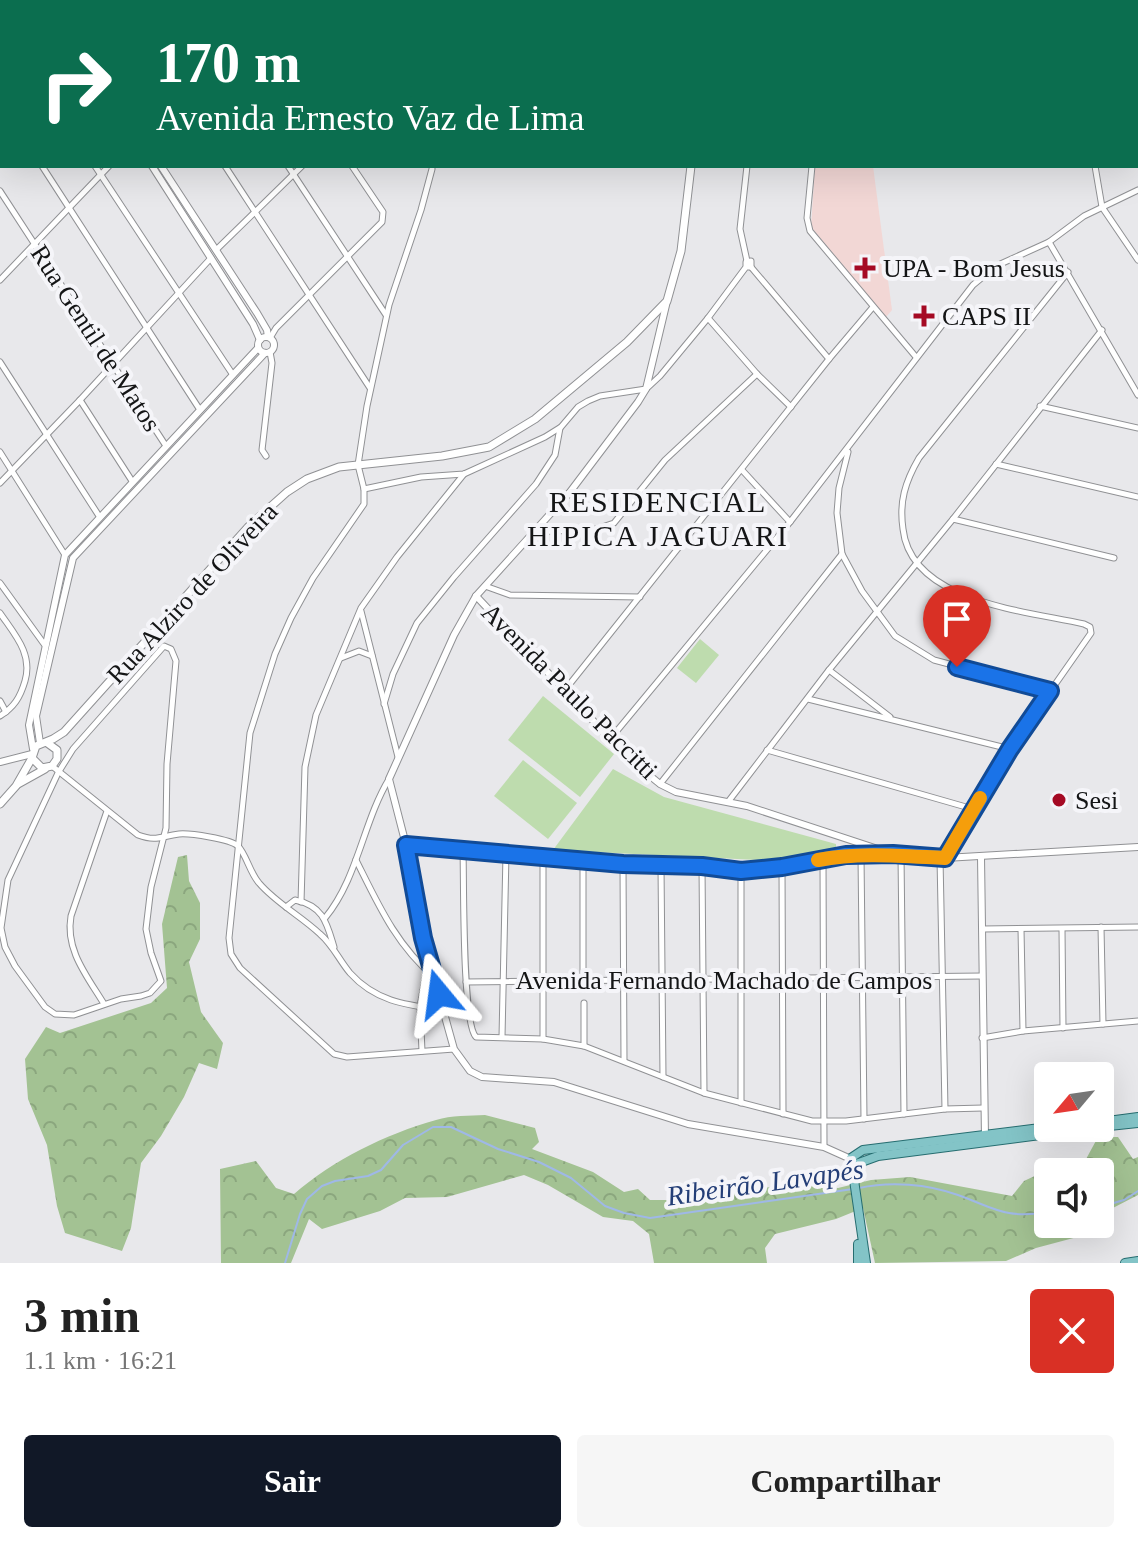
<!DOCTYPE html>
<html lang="pt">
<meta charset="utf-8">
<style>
body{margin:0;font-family:"Times New Roman",serif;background:#f6f6f6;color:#222;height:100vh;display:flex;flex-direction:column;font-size:30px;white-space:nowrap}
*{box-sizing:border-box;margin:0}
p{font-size:26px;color:#767676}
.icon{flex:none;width:44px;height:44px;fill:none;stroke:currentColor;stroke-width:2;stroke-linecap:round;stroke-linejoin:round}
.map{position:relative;height:1263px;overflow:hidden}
.sheet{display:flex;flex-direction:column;background:#fff;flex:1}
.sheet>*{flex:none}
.guide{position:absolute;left:0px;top:0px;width:1138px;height:168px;box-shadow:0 8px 32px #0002;background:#0b6e4f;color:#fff;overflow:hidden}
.needle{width:52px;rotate:241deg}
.fabs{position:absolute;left:1034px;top:1062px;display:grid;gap:16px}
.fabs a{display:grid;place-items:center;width:80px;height:80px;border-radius:8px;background:#fff;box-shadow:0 8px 32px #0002;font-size:40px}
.pin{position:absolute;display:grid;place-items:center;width:68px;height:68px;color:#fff;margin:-82px -34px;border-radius:50% 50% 50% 0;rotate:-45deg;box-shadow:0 0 8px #0007}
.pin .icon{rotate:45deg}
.me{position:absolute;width:88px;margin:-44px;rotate:344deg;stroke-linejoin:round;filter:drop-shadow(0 0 6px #0008)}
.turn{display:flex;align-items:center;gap:28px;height:168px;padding:0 24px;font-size:36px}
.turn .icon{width:104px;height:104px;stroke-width:2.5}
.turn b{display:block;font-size:56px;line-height:68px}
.round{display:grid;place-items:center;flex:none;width:84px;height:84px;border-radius:8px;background:#f6f6f6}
.headline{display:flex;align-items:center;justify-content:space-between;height:136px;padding:0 24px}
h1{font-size:48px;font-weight:700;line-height:60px}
.primary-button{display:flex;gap:16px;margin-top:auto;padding:16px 24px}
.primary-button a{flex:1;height:92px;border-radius:8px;background:#111827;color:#fff;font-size:32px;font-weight:700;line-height:92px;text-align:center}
.primary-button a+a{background:#f6f6f6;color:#222}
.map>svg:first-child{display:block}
.medical{fill:#f2d7d5}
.green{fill:#bedcae}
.forest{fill:url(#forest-crowns)}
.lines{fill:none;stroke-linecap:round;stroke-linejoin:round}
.stream{stroke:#9fb8e7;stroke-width:2}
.minor-casing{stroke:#909194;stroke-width:7}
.tertiary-casing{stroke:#909194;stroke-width:8}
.secondary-casing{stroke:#909194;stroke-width:9}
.primary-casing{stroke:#266d70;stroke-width:10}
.minor{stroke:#fff;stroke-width:5}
.tertiary{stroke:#fff;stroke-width:6}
.secondary{stroke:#fff;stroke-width:7}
.primary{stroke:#83c4c7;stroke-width:8}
.route-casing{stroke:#114b97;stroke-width:20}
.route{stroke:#1a73e8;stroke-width:14}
.slow{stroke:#f59e0b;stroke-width:14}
.poi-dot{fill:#a50a24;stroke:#f5f5f9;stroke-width:3}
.labels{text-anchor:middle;stroke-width:8;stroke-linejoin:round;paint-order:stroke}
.poi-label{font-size:26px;fill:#141516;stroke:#f5f5f9;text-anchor:start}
.street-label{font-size:26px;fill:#141516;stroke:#f5f5f9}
.water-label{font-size:28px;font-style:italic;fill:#243e77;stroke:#f5f5f9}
.quarter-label{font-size:30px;letter-spacing:2px;fill:#141516;stroke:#f5f5f9}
</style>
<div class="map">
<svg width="1138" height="1263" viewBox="0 0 1138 1263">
<defs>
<pattern id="forest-crowns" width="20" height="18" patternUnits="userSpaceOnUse" patternTransform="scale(2)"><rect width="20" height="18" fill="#a3c293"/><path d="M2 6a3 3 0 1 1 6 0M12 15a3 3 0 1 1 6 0" fill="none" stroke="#8ba67e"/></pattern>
</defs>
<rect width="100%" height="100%" fill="#e8e8eb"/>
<!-- medical -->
<path class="medical" d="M815,166H873L892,310L886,317L811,227Z"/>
<!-- green -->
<g class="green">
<path d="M700,639L719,655L696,683L677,668Z"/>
<path d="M543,696L614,754L580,797L508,740Z"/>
<path d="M523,760L577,803L548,839L494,796Z"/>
<path d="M613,769L664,797L836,844V854L758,860L553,850Z"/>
</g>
<!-- forest -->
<g class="forest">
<path d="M187,855L189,881L200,903V939L189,962L201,1012L223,1043L217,1069L199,1063L184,1097L161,1136L141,1163L131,1228L122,1251L65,1233L57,1206L47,1145L28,1099L25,1059L46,1027L60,1033L151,1003L167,988L162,924L178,857Z"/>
<path d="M485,1115L535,1128L539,1142L532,1149L593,1172L624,1192L638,1189L650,1200H700L730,1192L804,1183L838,1188L871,1180L910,1177L1012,1196L1024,1181L1041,1173L1048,1183V1224H1081V1236L1036,1248L1006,1261L875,1263L863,1208L836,1219L775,1234L765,1248L767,1263H654L649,1234L633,1221L603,1217L548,1185L524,1175L447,1197L405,1198L380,1211L322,1229L309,1219L291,1263H221L220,1169L256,1161L276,1188L294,1194C333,1160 386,1134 436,1120C451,1115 470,1116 485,1115Z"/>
<path d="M1098,1137H1118L1133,1159L1138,1157V1195L1109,1210L1100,1211V1172H1079Z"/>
</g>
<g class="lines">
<!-- stream -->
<g class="stream">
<path d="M859,1188C891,1181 927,1184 958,1195C996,1209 1006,1219 1048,1212"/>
<path d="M1100,1207L1124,1200L1138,1191"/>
<path d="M285,1263L300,1214L307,1199L322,1186L335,1181L368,1176L381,1170L403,1145L433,1127H451L498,1149L539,1162L571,1178L605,1206L624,1213L650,1218L853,1189"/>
</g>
<defs>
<g id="minor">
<path d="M1074,0V2"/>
<path d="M1121,0L1123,2"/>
<path d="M131,2L133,0"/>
<path d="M144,2L146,0"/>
<path d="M1011,2V0"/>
<path d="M0,14L2,18"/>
<path d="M1136,18L1138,20"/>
<path d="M0,102L2,105"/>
<path d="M42,166L200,410"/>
<path d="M95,166L233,375"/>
<path d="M225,166L370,388"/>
<path d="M288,166L386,315"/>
<path d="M812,166L807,218L810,231L916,357"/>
<path d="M1095,166L1102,207L1138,260"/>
<path d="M432,169L421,210L389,305L367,406L358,465L364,489V504L313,578L291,618L275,654L250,733L229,938L231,954L240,968L334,1054L347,1057L454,1049"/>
<path d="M0,191L166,446"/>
<path d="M1049,242L1138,395"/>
<path d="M216,250L302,166"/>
<path d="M747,261L740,229L747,166"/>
<path d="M751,267L829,359"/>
<path d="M0,280L109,166"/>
<path d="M708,318L757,374L791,407"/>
<path d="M270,338L276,328L382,222L383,212L352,166"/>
<path d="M0,362L99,516"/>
<path d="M80,400L132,481"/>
<path d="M1040,406L1138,428"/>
<path d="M0,452L65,555"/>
<path d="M848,452L839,488L837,513L842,554L862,591L895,636L934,660L1050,691"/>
<path d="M266,456L262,450L272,363L270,352"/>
<path d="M996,464L1138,497"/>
<path d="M742,470L790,522"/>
<path d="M0,483L80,400L211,258"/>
<path d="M364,489L421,477L464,474L545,437L561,427L578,407L588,401L600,396L646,389L660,376L708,318L746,267H751V261L746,262V267"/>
<path d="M953,519L1114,558"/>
<path d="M535,532L596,529L614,523L665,460L757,374"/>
<path d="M0,583L44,644"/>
<path d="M485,586L510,595L640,597"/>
<path d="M361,611L398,757"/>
<path d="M0,613C15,635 33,654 25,681C20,698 14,707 0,716"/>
<path d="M164,646L171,649L176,661L167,764L166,828L151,887L146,929L151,953L161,981L150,993L141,996L121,999L74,1015L55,1014L45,1007L15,966L5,947L1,928L8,880L58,773L73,749Z"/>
<path d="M341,658L359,651L372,656"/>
<path d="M829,670L890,717"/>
<path d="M565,690L829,359L873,307"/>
<path d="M808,699L1010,749"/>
<path d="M0,701L6,712"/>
<path d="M384,704L393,674L417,623L454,577L536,484L555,455L560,428"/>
<path d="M611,738L790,522L973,285L996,266L1049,242L1084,216L1138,190"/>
<path d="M767,750L973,809"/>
<path d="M52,766L138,835C157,842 161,836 179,834C190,833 230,839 238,846C246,854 250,873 259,883C276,903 301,916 320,934C333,945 339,960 350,973C376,1002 407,1005 443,1010"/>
<path d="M660,784L842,554"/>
<path d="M728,802L829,670L953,519L1102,330"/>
<path d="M463,851C464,879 462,1024 476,1037L543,1039L584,1046L704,1093L812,1121H846L945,1109L983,1108"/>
<path d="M901,855L904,1114"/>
<path d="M543,856V1039"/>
<path d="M861,856L864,1119"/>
<path d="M940,858L945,1109"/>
<path d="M945,858L1010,749L1091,633L1090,627L1084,624C1028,611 911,603 903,529C899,502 905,482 919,458L1068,272"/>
<path d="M823,859L824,1147"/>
<path d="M356,860C378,904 396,945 434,977"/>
<path d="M583,861V982"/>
<path d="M623,864L624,1061"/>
<path d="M661,866L663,1077"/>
<path d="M702,866L704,1093"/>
<path d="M782,867L783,1114"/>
<path d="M741,871V1103"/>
<path d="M301,902L305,767L316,715L361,608L397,557L464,474"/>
<path d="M286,907L295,900C324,906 327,924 334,947"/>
<path d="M325,918C358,878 363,822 389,779"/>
<path d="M1101,927L1103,1024"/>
<path d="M983,929L1138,927"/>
<path d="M1021,929L1023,1031"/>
<path d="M1062,929L1063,1028"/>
<path d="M466,982L982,976"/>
<path d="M104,1004C87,976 65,950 71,916L107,811"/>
<path d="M502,1037L506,854"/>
<path d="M982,1038L1023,1031L1138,1021"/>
<path d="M584,1046V1003"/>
<path d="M422,1051L420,1007L426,972"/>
</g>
<g id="tertiary">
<path d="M44,0L46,2"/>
<path d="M56,0L57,2"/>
<path d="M793,2L794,0"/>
<path d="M0,135L2,133"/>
<path d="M0,152L2,150"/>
<path d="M152,166L253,324L260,340"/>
<path d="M161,166L257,313L267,330L268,337"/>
<path d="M667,301L646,389L638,402L570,492L476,596L454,635L389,779L406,845L423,938L454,1049L470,1071L482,1077L554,1082L688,1124L824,1147L853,1160"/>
<circle cx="266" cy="345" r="8"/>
<path d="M476,596L629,759L660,784L676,792L747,806L890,853"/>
<path d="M40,743L36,716L73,558L265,353"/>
<path d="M33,749L29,725L65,555L258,348"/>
<path d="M0,762L32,754"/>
<path d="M406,845L623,864L702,866L741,871L782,867L846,855L893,854L945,858L1138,847"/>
<path d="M981,857L985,1137"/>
</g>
<g id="secondary">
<path d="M975,2L977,0"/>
<path d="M46,742L57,750V759L52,766L42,768L32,758L36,746L53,739L64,732L249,526L287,492L307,479L339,467L442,456L489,447L535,419L627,342L667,301L681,251L691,166"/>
<path d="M18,784L45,769"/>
<path d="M0,804L16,786L32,758"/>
</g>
<g id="primary">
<path d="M1100,1122L1138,1117"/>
<path d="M1100,1127L1138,1123"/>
<path d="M849,1179L851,1158L863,1150L1048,1127"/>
<path d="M858,1244V1263"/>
<path d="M866,1263L854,1180L856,1164L878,1156L1094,1128"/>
<path d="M1125,1263L1138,1261"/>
</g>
</defs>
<!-- minor casing -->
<use href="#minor" class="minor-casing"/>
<!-- tertiary casing -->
<use href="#tertiary" class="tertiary-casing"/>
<!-- secondary casing -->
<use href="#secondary" class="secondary-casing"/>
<!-- primary casing -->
<use href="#primary" class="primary-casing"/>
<!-- minor -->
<use href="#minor" class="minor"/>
<!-- tertiary -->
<use href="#tertiary" class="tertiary"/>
<!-- secondary -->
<use href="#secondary" class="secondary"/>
<!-- primary -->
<use href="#primary" class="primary"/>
</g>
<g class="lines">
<defs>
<path id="route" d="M439,994L423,938L406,845L623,864L702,866L741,871L782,867L846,855L893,854L945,858L1010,749L1050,691L957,667"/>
</defs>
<!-- route casing -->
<use href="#route" class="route-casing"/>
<!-- route -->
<use href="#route" class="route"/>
<!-- slow -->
<path class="slow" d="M818,860C860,852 902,856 945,858L980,798"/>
</g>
<!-- markers -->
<g class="poi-dot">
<path d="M861 256h8v8h8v8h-8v8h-8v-8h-8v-8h8z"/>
<path d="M920 304h8v8h8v8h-8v8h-8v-8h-8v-8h8z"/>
<circle cx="1059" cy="800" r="8"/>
</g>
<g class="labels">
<!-- poi labels -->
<g class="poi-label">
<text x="883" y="277">UPA - Bom Jesus</text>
<text x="942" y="325">CAPS II</text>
<text x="1075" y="809">Sesi</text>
</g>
<!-- street labels -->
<g class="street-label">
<text transform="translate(96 338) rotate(57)" y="9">Rua Gentil de Matos</text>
<text transform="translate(192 593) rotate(-47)" y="9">Rua Alziro de Oliveira</text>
<text transform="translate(570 691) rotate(45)" y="9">Avenida Paulo Paccitti</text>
<text x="724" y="989">Avenida Fernando Machado de Campos</text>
</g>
<!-- water labels -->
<g class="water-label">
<text transform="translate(765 1182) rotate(-8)" y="10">Ribeirão Lavapés</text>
</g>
<!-- quarter labels -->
<g class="quarter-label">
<text x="658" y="512">RESIDENCIAL<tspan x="658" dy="34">HIPICA JAGUARI</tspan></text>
</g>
</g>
</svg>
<div class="fabs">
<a><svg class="needle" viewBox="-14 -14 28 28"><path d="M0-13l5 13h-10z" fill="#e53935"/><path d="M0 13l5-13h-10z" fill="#767676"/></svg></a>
<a><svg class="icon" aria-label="sound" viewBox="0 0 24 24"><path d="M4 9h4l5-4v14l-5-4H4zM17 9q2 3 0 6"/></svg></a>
</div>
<div class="pin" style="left:957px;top:667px;background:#d93025"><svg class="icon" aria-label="arrive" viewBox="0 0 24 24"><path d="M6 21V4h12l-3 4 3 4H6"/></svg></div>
<svg class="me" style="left:439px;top:994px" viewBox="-20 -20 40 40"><path d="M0-17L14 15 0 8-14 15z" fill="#1a73e8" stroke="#fff" stroke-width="4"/></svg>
<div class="guide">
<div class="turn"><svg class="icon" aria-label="right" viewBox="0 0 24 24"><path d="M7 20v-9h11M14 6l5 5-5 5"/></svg><div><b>170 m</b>Avenida Ernesto Vaz de Lima</div></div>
</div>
</div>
<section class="sheet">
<div class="headline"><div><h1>3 min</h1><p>1.1 km · 16:21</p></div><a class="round" style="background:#d93025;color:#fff"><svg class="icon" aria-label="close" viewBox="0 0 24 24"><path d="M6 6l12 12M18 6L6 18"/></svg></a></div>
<div class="primary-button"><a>Sair</a><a>Compartilhar</a></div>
</section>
